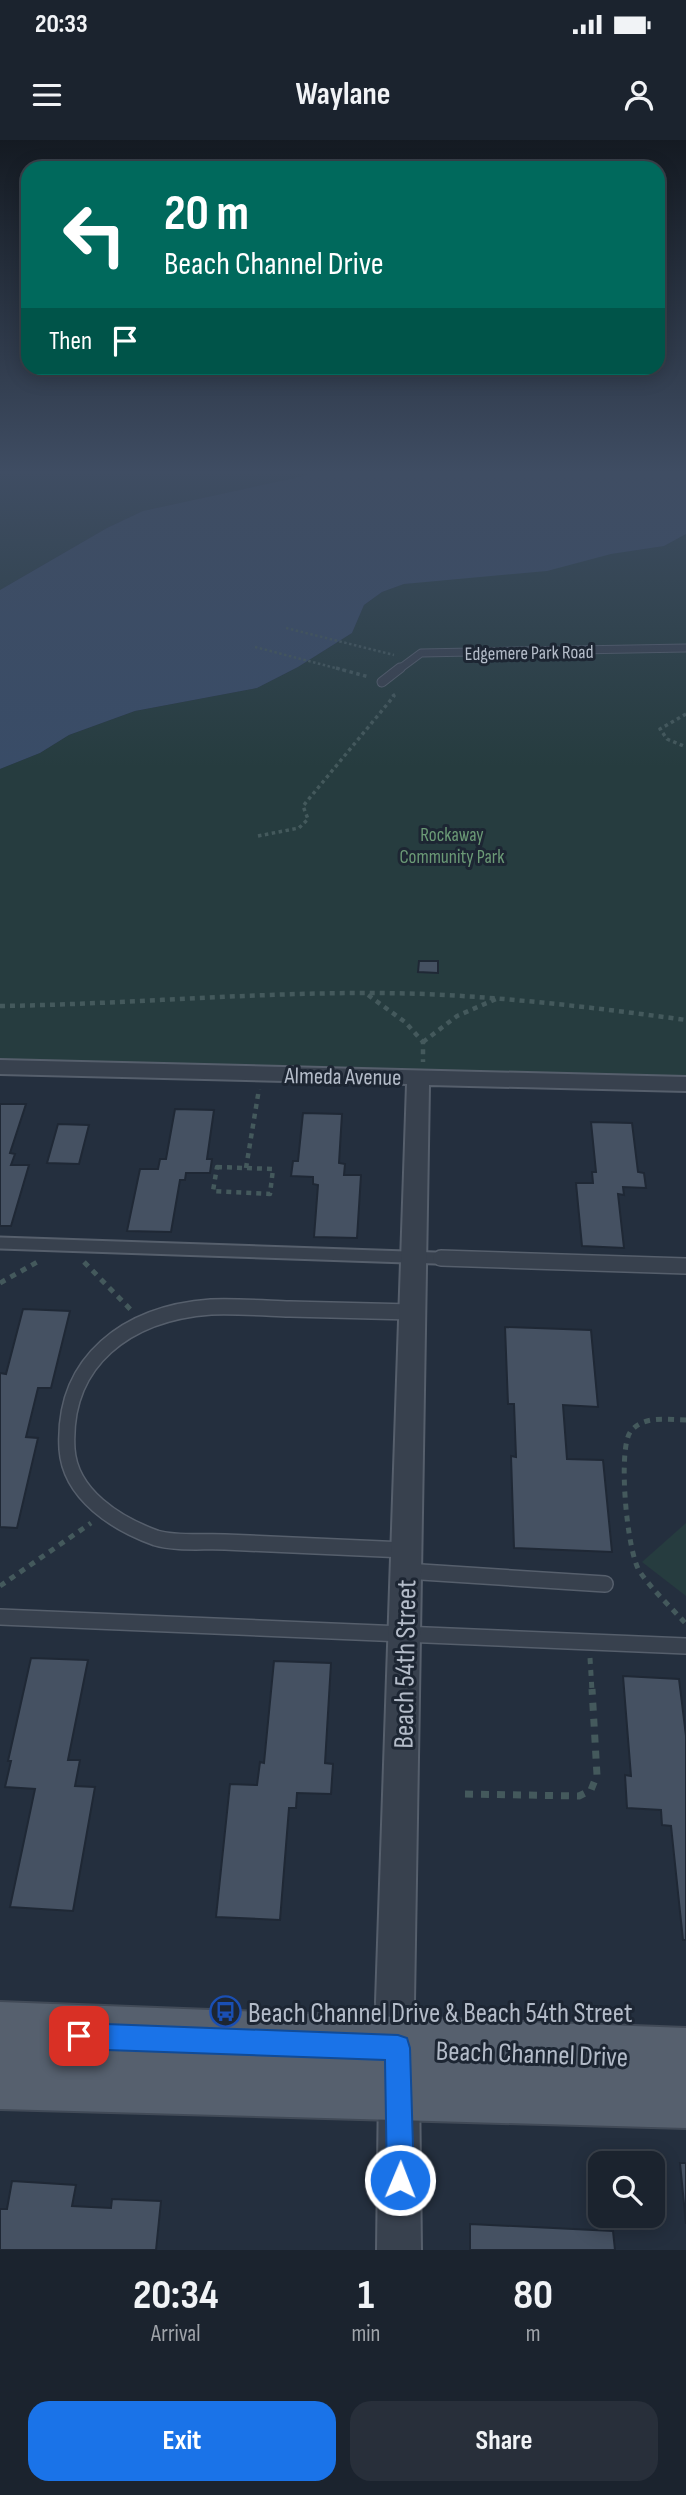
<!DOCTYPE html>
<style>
body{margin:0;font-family:"Sofia Sans Condensed",sans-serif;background:#282f3a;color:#f1f3f6;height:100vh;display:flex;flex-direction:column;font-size:26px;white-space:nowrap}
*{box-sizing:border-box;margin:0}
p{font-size:23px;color:#a0a4aa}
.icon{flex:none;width:38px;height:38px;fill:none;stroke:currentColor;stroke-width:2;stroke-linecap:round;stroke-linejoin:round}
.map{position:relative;height:2110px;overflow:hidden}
.details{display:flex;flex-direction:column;background:#1b232e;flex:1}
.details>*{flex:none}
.banner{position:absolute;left:21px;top:21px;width:644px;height:214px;border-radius:21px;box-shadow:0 4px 18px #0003,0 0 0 2px #39404a;background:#00695c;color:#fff;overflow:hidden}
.buttons{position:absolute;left:588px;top:2011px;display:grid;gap:14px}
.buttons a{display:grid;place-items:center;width:77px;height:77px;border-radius:14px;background:#1b232e;box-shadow:0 4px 18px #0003,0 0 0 2px #39404a;font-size:35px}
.pin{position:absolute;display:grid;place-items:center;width:60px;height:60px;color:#fff;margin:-30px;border-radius:14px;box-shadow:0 4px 10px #0006}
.me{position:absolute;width:77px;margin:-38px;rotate:1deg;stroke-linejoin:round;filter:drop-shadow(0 0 5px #0008)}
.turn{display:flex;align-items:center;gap:24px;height:147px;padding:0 28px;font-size:32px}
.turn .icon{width:91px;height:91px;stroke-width:2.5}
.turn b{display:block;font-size:49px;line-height:60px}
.then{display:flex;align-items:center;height:66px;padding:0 28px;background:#0003;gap:14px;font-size:26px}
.eta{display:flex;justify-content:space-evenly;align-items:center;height:119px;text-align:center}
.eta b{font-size:42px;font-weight:700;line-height:49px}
.action{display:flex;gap:14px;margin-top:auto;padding:14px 28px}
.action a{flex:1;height:80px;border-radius:21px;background:#1a73e8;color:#fff;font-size:28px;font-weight:700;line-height:80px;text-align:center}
.action a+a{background:#282f3a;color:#f1f3f6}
.status{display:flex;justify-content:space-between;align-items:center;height:49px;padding:0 35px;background:#1b232e;direction:ltr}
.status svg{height:19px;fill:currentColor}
header{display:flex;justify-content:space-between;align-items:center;height:91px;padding:0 28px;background:#1b232e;font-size:32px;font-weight:700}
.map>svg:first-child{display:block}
.green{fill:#263c3f}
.water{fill:#394c67}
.building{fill:#455162;stroke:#1f2835;stroke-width:2}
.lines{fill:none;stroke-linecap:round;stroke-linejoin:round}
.service-far3-casing{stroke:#565f6c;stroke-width:9}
.service-far2-casing{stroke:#565f6c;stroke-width:11}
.service-far1-casing{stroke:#565f6c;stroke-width:15}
.service-casing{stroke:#565f6c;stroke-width:18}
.minor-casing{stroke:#565f6c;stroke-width:4}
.primary-casing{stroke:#414a57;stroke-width:4}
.path-far4{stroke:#44595c;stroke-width:2.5;stroke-dasharray:2.5 2.5;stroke-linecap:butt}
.path-far3{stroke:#44595c;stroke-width:3.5;stroke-dasharray:3.5 3.5;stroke-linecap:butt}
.path-far2{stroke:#44595c;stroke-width:4.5;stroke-dasharray:5 5;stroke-linecap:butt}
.path-far1{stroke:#44595c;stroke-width:5;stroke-dasharray:6 6;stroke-linecap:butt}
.path{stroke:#44595c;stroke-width:7;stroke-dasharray:8 8;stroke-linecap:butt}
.service-far3{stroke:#38414e;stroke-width:7}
.service-far2{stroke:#38414e;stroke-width:9}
.service-far1{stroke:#38414e;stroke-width:11}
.service{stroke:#38414e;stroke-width:15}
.minor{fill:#38414e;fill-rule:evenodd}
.primary{fill:#56606e;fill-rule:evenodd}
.route{fill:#1a73e8;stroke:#114b97;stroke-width:2}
.labels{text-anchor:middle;stroke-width:6;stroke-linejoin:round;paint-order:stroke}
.far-street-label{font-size:19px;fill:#b4bcc9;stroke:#1d2633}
.far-park-label{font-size:19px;fill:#6b9a76;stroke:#1d2633}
.street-label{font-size:23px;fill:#b4bcc9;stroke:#1d2633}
.near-street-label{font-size:28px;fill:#b4bcc9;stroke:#1d2633}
.near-poi-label{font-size:28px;fill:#b4bcc9;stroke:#1d2633;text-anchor:start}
</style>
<div class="status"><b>20:33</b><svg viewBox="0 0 49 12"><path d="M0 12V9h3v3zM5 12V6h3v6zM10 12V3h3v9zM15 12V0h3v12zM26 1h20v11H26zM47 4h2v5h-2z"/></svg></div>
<header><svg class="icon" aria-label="menu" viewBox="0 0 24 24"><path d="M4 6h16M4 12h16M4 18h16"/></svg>Waylane<svg class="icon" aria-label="person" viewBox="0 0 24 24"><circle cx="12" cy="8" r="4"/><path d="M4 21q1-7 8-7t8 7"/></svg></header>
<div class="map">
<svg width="686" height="2110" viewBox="0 0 686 2110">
<rect width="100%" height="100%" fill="#242f3e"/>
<!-- green -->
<g class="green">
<path d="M23,331H306L309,333L304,336L143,371L107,388L0,450V335Z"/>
<path d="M686,394V944L0,927V629L40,613L69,595L135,571L257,548L298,527L352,493L364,465L382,452L404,444L664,406Z"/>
<path d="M686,1383V1456L642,1422Z"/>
</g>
<!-- water -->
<path class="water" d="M306,331H686V394L664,406L611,414L547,431L404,444L382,452L364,465L352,493L298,527L257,548L135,571L69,595L40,613L0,629V450L107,388L143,371L304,336L308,333Z"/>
<!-- building -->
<g class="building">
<path d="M419,821H438V833L418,832Z"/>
<path d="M0,964H26L10,1013L15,1014L11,1025H29L11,1086H0Z"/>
<path d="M175,969L214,970L207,1019H212L210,1033H186L185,1040H180L171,1092L127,1091L140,1029H158L160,1019H166Z"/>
<path d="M303,973L342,974L339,1023L345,1024L344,1035H361L357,1098L314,1097L318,1045L313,1044V1037L291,1036L293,1021H298Z"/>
<path d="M591,982L632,983L638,1032L644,1033L646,1048L623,1047L624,1055L618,1054L624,1108L582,1106L576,1043H593L592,1032H596Z"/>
<path d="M58,984L89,985L79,1024L47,1023Z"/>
<path d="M23,1169L70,1171L51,1248H38L26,1297L38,1298L17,1388L0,1387V1233L6,1234Z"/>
<path d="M505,1187L591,1190L598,1267L563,1265L567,1319L603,1320L612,1412L514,1408L511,1316L516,1317L514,1264H508Z"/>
<path d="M31,1518L88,1520L68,1620H80L75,1646L95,1647L73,1771L10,1767L35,1649L5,1647L11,1621H8Z"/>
<path d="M274,1521L331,1523L325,1623L333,1624L331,1654L297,1653L296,1668H289L280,1780L216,1777L230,1644L257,1645L260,1622L264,1623Z"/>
<path d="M623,1536L679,1539L686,1596V1800H683L671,1686L662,1685L661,1670L627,1668L625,1635L631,1636Z"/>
<path d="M680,2023H686V2084Z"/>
<path d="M12,2041L76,2045L72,2066L111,2068L112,2059L161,2061L156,2110H0V2069H7Z"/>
<path d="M470,2084L613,2091L615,2110H470Z"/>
</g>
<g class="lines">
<defs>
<path id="service-far3" d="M398,530L421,513L686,508"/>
<path id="service-far2" d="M382,542L400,528"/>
<path id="service-far1" d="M0,1103L493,1120"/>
<g id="service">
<path d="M441,1118L686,1126"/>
<path d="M405,1410C345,1407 285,1405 225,1402C204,1401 176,1404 156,1398C117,1384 70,1355 67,1309C62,1220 128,1173 211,1167C237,1166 264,1168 290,1169C331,1170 371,1171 412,1172"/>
<path d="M406,1431L605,1444"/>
<path d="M0,1477L686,1506"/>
</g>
<path id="minor" d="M0,920L686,937V951L429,945L414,1862L418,1910L412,1924L403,1928L413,1932L419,1946L421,2110H377L379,1946L385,1932L394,1928L384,1924L378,1910L376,1862L407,944L0,934Z"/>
<path id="primary" d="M0,1862L686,1888V1988L0,1969Z"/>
</defs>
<!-- service-far3 casing -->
<use href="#service-far3" class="service-far3-casing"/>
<!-- service-far2 casing -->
<use href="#service-far2" class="service-far2-casing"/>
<!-- service-far1 casing -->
<use href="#service-far1" class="service-far1-casing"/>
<!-- service casing -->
<use href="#service" class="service-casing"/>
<!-- minor casing -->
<use href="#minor" class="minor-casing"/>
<!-- primary casing -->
<use href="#primary" class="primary-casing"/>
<!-- path-far4 -->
<g class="path-far4">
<path d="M286,488L394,515"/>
<path d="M255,507L343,530"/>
</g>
<!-- path-far3 -->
<g class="path-far3">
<path d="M336,528L369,537"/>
<path d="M686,574L660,589L667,599L686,607"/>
<path d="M258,696L299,688L308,679L303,666L394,556L392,553"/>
</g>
<!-- path-far2 -->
<g class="path-far2">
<path d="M368,855L405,882L423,902V922"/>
<path d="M0,866C142,864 284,849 426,854C514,858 599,868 686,880"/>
<path d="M423,902L457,876L496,859"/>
<path d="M217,1027L273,1029L270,1054L213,1051Z"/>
<path d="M246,1028L259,949"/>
</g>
<!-- path-far1 -->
<g class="path-far1">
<path d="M84,1122L132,1171"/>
<path d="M0,1143L39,1121"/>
<path d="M686,1280C667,1280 644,1275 631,1291C617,1307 627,1414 640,1432C653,1451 671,1467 686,1484"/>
<path d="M0,1446L91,1383"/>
<path d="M590,1518L592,1551"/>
</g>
<!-- path -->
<path class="path" d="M465,1654L579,1656L591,1650L597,1635L592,1549"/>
<!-- service-far3 -->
<use href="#service-far3" class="service-far3"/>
<!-- service-far2 -->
<use href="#service-far2" class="service-far2"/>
<!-- service-far1 -->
<use href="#service-far1" class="service-far1"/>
<!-- service -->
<use href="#service" class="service"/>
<!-- minor -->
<use href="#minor" class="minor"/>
<!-- primary -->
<use href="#primary" class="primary"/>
</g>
<!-- sky -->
<linearGradient id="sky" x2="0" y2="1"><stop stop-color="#141a22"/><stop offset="0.53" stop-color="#3f4d63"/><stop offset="1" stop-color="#3f4d63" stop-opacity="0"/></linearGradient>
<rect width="686" height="627" fill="url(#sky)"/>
<!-- route -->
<path class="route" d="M79,1883L398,1895L407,1898L410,1908L414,2040L410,2049L400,2053L391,2049L387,2040L385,1920L79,1909L70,1905L66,1896L70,1887Z"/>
<!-- icons -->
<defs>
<symbol id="bus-ring" viewBox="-11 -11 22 22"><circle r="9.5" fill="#1d2633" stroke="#1a4fb4" stroke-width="1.5"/><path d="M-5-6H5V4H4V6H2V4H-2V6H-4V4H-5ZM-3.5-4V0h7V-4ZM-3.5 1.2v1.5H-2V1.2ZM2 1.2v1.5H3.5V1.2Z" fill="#1a4fb4"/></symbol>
</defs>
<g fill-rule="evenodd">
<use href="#bus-ring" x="208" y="1854" width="35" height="35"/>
</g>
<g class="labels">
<!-- far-street labels -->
<g class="far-street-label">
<text transform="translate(529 512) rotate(-1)" y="7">Edgemere Park Road</text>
</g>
<!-- far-park labels -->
<g class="far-park-label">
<text x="452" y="701">Rockaway<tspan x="452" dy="22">Community Park</tspan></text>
</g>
<!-- street labels -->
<g class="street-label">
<text transform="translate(343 936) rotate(1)" y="8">Almeda Avenue</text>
</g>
<!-- near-street labels -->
<g class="near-street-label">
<text transform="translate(404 1524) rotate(-89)" y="10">Beach 54th Street</text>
<text transform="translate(532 1913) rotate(2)" y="10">Beach Channel Drive</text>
</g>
<!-- near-poi labels -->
<g class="near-poi-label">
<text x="248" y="1882">Beach Channel Drive &amp; Beach 54th Street</text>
</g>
</g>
</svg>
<div class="buttons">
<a><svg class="icon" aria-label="search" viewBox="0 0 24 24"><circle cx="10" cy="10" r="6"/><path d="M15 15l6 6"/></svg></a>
</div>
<div class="pin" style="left:79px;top:1896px;background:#d93025"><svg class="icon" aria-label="arrive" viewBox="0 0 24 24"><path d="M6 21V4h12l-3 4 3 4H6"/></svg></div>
<svg class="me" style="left:400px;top:2040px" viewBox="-20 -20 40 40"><circle r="17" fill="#1a73e8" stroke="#fff" stroke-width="3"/><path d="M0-11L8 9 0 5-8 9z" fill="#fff"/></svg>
<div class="banner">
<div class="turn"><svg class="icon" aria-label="left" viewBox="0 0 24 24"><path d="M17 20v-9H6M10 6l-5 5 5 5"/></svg><div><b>20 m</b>Beach Channel Drive</div></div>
<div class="then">Then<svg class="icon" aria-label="arrive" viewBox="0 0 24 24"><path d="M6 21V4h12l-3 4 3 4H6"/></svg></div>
</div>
</div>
<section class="details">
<div class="eta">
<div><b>20:34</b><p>Arrival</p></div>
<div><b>1</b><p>min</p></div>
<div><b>80</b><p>m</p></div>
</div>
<div class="action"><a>Exit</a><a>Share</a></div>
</section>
